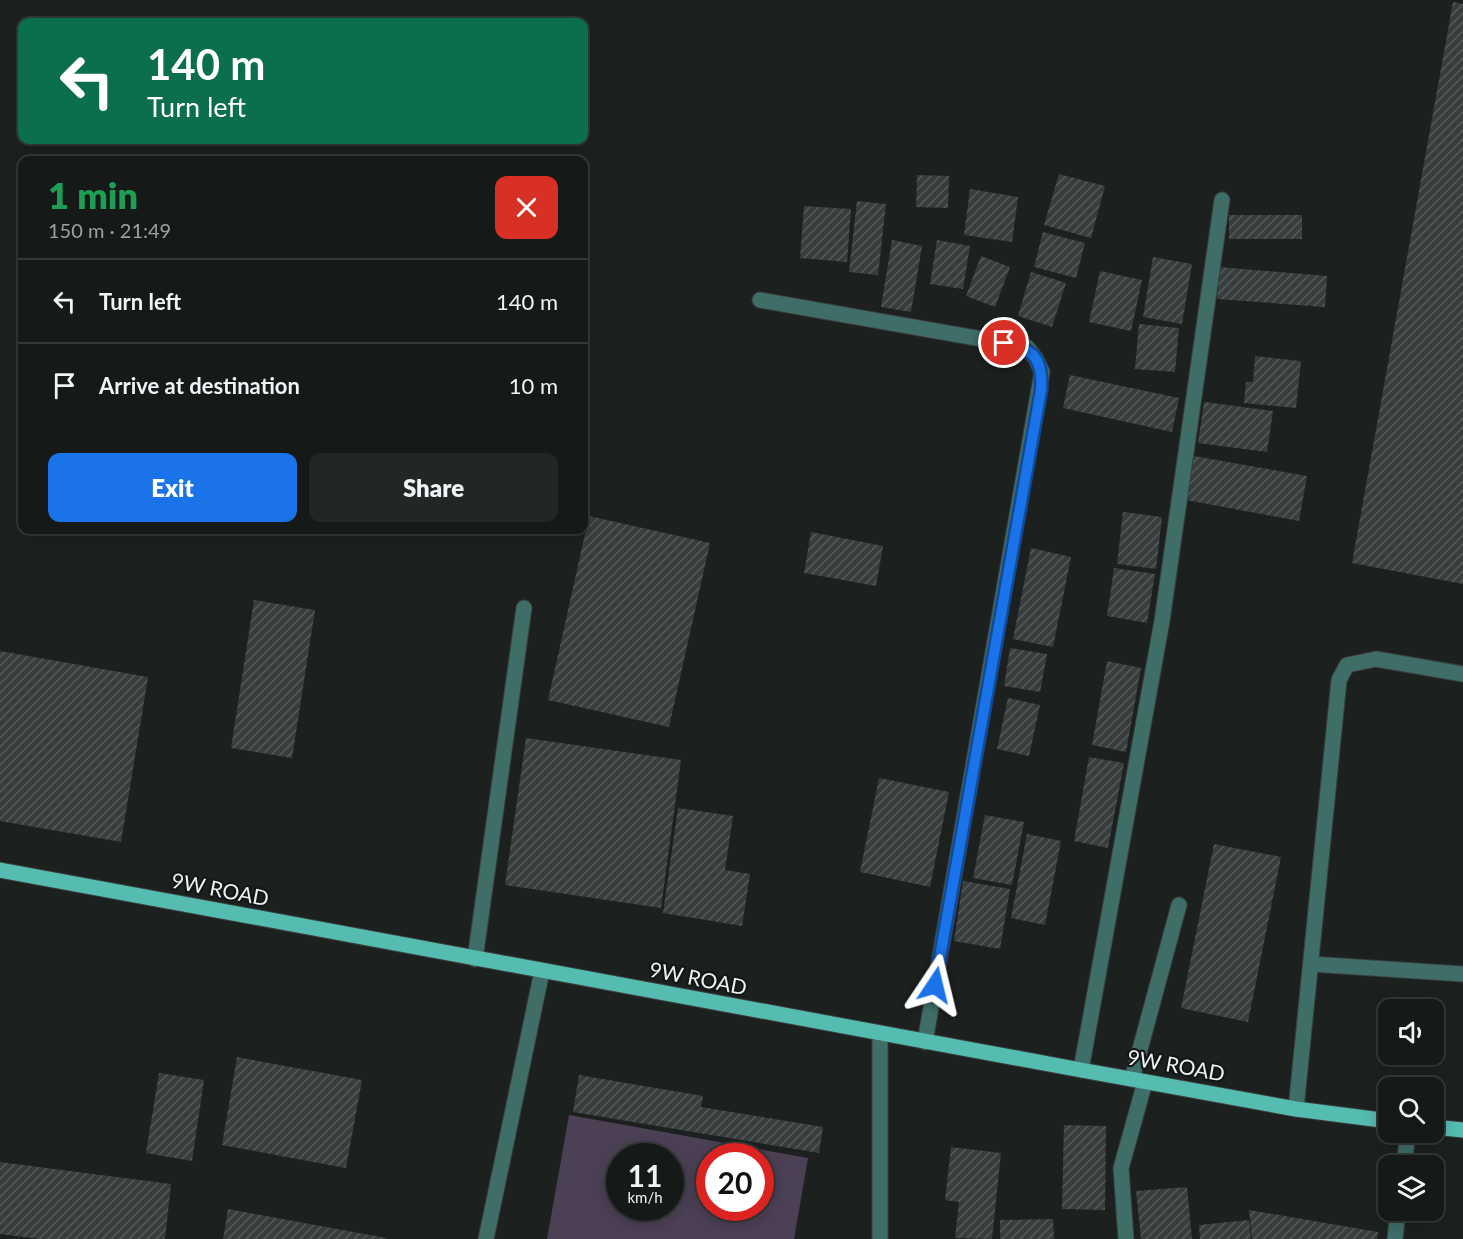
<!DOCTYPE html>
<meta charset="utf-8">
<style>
body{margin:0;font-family:Lato,sans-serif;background:#222625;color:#f1f3f6;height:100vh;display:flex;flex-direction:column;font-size:22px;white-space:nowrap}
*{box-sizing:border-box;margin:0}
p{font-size:20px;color:#9da0a2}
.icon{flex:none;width:33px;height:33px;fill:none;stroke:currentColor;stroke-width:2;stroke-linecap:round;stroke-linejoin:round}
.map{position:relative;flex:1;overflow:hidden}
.side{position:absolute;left:18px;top:156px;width:570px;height:378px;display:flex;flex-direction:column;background:#151918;border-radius:12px;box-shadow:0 3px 15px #0003,0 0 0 2px #343837}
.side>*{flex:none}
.banner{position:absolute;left:18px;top:18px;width:570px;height:126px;border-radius:12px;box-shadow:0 3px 15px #0003,0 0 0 2px #343837;background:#0b6e4f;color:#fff;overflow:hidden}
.buttons{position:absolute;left:1378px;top:999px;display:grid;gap:12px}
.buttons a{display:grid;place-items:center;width:66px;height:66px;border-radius:12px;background:#151918;box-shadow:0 3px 15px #0003,0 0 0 2px #343837;font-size:30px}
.speed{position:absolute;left:606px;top:1143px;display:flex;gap:12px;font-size:30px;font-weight:700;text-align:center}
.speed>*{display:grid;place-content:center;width:78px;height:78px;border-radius:50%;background:#151918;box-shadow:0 3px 15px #0003,0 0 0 2px #343837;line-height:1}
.speed small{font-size:15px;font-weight:400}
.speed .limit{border:9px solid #d22;background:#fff;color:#111}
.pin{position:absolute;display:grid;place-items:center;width:51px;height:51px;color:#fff;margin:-26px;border:3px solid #fff;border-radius:50%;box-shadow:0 2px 6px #0007}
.me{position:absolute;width:66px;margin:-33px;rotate:10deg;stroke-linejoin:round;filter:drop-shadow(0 0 4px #0008)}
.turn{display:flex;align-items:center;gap:21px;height:126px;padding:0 30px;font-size:27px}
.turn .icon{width:78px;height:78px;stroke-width:2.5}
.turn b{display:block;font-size:42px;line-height:51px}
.round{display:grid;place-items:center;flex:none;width:63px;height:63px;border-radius:12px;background:#222625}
.head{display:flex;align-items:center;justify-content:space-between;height:102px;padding:0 30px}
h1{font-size:36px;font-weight:800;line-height:45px;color:#1e9e55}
.action{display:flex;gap:12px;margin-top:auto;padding:12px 30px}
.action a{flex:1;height:69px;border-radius:12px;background:#1a73e8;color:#fff;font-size:24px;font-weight:800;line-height:69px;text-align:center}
.action a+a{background:#222625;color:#f1f3f6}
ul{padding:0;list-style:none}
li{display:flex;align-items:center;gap:18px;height:84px;padding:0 30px;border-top:2px solid #343837}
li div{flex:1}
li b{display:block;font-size:22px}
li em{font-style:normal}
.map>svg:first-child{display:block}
.green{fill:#4b4054;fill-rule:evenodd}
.building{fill:url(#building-hatch)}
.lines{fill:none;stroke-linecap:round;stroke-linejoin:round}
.lane-casing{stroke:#393e3d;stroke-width:17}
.street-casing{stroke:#393e3d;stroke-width:17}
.primary-casing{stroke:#393e3d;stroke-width:17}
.lane{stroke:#3f6d67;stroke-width:15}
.street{stroke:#3f6d67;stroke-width:15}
.primary{stroke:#55bcb0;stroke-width:15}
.route-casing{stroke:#114b97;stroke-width:15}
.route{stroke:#1a73e8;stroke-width:10}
.labels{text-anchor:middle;stroke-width:4.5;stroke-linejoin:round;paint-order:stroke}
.street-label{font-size:21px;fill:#eef2f2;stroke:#121817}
</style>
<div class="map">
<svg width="1463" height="1239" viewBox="0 0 1463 1239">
<defs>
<pattern id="building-hatch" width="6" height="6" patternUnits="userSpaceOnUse" patternTransform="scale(1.5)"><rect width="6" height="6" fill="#383e3d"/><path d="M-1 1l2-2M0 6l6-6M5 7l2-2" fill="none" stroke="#555a5a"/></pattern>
</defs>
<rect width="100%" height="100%" fill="#1c2120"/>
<!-- green -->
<path class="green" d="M569,1115L808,1158L794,1239H547ZM620,1156H670V1208H620ZM710,1156H760V1208H710Z"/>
<!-- building -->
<g class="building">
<path d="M1453,2L1463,4V584L1352,563Z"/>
<path d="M1059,174L1105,186L1091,238L1044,225Z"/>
<path d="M917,175L949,176L948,208L916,207Z"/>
<path d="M970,189L1018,197L1012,242L964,235Z"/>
<path d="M857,201L886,204L878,275L849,272Z"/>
<path d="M804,206L851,209L847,262L800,258Z"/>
<rect x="1229" y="215" width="73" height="24"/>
<path d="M1043,232L1085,243L1076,278L1034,267Z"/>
<path d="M892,240L922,246L911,312L881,307Z"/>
<path d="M937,240L970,246L963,289L930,284Z"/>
<path d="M981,256L1010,267L995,307L966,296Z"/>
<path d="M1153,257L1192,264L1182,324L1143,317Z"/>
<path d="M1219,267L1327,276L1325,307L1217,299Z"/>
<path d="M1100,271L1142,280L1131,331L1089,322Z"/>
<path d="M1031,272L1066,283L1052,327L1018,316Z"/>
<path d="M1139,324L1179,328L1175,372L1135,369Z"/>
<path d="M1255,356L1301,361L1296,408L1244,403L1246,382H1253Z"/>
<path d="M1070,375L1179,398L1172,432L1063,408Z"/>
<path d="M1204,402L1273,411L1267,452L1198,443Z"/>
<path d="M1194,456L1307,476L1299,521L1186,500Z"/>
<path d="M1123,512L1162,517L1156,569L1117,564Z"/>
<path d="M589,516L710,543L669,727L548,700Z"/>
<path d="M811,532L883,546L876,586L804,573Z"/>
<path d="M1031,548L1071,557L1053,647L1013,639Z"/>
<path d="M1114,568L1155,574L1147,623L1107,616Z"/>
<path d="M254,600L315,610L292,758L231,748Z"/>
<path d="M1010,648L1047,654L1040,692L1004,686Z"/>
<path d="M0,651L148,677L121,842L0,821Z"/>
<path d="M1107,661L1141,668L1126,752L1092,745Z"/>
<path d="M1008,698L1040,705L1029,756L997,749Z"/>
<path d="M526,738L681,760L661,908L505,885Z"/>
<path d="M1089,757L1124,763L1108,848L1074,841Z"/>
<path d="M879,778L949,792L930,887L860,872Z"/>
<path d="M678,808L733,816L725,870L750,874L742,926L663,913Z"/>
<path d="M985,815L1024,822L1012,885L973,878Z"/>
<path d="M1027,834L1061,841L1045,925L1011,918Z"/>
<path d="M1214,844L1281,857L1248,1022L1181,1008Z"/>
<path d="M963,881L1010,889L1000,949L954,941Z"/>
<path d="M237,1057L362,1080L346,1168L222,1145Z"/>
<path d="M159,1073L204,1080L192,1161L146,1153Z"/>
<path d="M579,1075L703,1096L701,1107L823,1127L819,1153L573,1112Z"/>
<path d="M1064,1125L1106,1126L1105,1210L1062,1209Z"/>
<path d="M951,1147L1001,1153L992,1239L955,1238L959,1202L945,1200Z"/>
<path d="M0,1162L171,1184L165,1239H40L0,1234Z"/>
<path d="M1187,1187L1192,1239H1141L1136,1191Z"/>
<path d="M228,1209L386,1238V1239H223Z"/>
<path d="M1249,1210L1378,1232L1377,1239H1252Z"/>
<path d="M1053,1219L1054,1239H1000V1220Z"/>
<path d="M1249,1220L1251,1239H1200L1199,1225Z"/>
</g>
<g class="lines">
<defs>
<g id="lane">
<path d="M760,300L1027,347L1036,359L1042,372L925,1042"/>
<path d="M475,959L524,608"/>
<path d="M1311,964L1463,974"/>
<path d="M1081,1070L1162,621L1222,200"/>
<path d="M1132,1079L1179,905"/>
<path d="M1296,1109L1339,680L1347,665L1376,659L1463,674"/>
<path d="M1404,1166L1408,1132"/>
<path d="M486,1239L542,971"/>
<path d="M1126,1239L1121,1168L1145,1082"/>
<path d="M1395,1239L1398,1210"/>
</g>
<path id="street" d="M880,1239V1034"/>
<g id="primary">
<path d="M0,870L1081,1070L1296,1109L1389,1121"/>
<path d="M1434,1127L1463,1130"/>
</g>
</defs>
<!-- lane casing -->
<use href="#lane" class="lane-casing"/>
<!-- street casing -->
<use href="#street" class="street-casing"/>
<!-- primary casing -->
<use href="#primary" class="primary-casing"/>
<!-- lane -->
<use href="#lane" class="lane"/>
<!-- street -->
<use href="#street" class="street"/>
<!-- primary -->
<use href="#primary" class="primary"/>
</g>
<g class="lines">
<defs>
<path id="route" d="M935,985L1041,390C1043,358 1034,349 1004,343"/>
</defs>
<!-- route casing -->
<use href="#route" class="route-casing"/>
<!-- route -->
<use href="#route" class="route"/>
</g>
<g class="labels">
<!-- street labels -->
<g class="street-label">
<text transform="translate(220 890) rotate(11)" y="7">9W ROAD</text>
<text transform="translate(698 979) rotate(11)" y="7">9W ROAD</text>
<text transform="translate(1176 1066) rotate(10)" y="7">9W ROAD</text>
</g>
</g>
</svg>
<div class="buttons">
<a><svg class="icon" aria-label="sound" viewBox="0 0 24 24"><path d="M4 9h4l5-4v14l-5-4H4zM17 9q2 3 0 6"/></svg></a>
<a><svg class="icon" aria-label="search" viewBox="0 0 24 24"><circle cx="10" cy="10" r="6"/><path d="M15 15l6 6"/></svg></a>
<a><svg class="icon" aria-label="layers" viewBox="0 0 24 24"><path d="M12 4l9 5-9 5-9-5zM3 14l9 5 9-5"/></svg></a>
</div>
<div class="speed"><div>11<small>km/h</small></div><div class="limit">20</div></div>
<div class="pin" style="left:1004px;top:343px;background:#d93025"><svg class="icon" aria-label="arrive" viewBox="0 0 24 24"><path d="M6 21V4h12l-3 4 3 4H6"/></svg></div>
<svg class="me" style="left:935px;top:985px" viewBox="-20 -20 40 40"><path d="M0-17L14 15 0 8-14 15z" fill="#1a73e8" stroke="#fff" stroke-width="4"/></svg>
<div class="banner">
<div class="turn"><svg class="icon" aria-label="left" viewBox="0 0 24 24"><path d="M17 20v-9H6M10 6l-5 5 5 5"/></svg><div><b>140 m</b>Turn left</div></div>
</div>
<section class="side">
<div class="head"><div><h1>1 min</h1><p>150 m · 21:49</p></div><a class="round" style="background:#d93025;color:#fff"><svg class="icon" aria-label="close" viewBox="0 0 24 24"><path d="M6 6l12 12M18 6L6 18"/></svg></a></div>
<ul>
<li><svg class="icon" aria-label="left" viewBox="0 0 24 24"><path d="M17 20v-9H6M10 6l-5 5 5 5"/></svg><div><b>Turn left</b></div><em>140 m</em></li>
<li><svg class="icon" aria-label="arrive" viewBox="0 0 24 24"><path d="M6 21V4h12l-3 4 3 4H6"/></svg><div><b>Arrive at destination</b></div><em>10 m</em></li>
</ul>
<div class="action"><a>Exit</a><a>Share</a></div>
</section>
</div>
